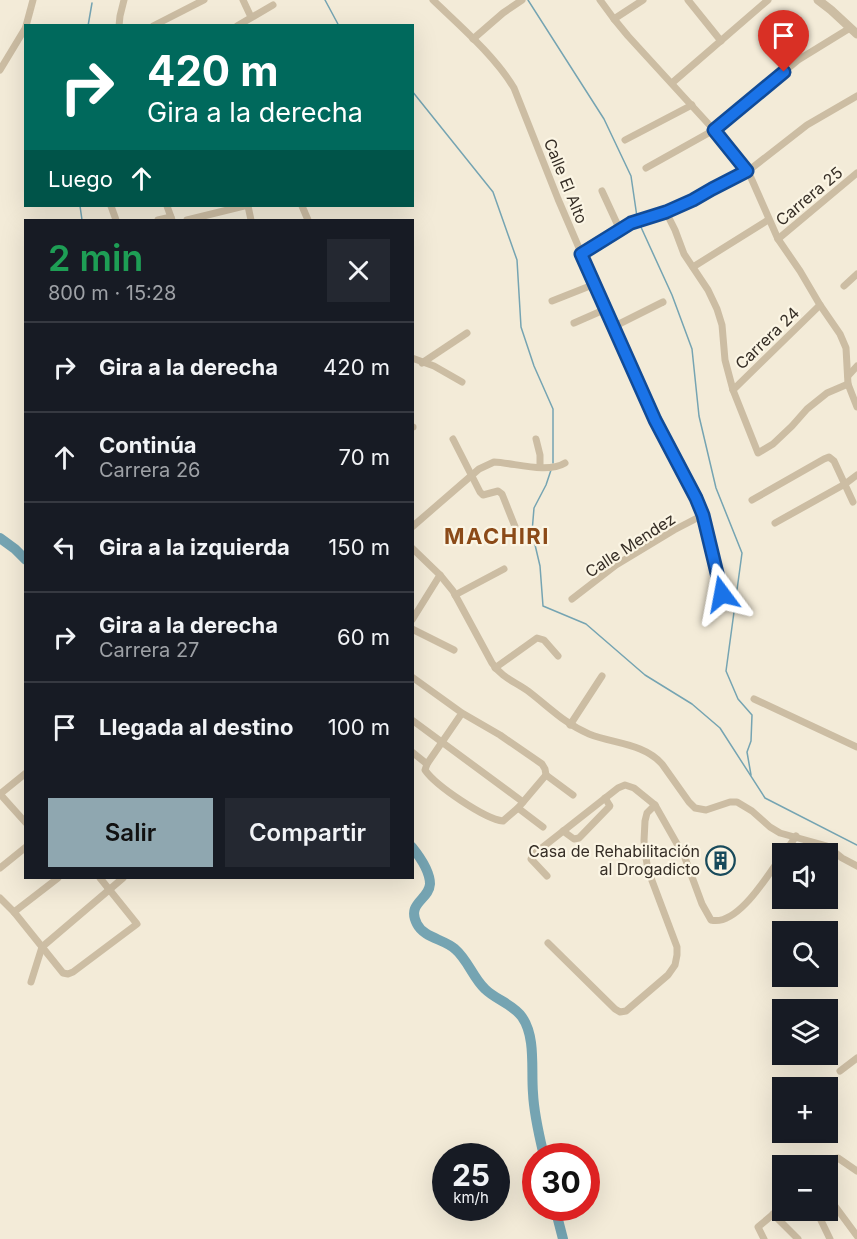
<!DOCTYPE html>
<html lang="es">
<meta charset="utf-8">
<style>
body{margin:0;font-family:Inter,sans-serif;background:#242831;color:#f1f3f6;height:100vh;display:flex;flex-direction:column;font-size:22px;white-space:nowrap}
*{box-sizing:border-box;margin:0}
p{font-size:20px;color:#9ea1a6}
.icon{flex:none;width:33px;height:33px;fill:none;stroke:currentColor;stroke-width:2;stroke-linecap:round;stroke-linejoin:round}
.map{position:relative;flex:1;overflow:hidden}
.drawer{position:absolute;left:24px;top:219px;width:390px;height:660px;display:flex;flex-direction:column;background:#171b24;border-radius:0px;box-shadow:0 6px 24px #0002}
.drawer>*{flex:none}
.hud{position:absolute;left:24px;top:24px;width:390px;height:183px;border-radius:0px;box-shadow:0 6px 24px #0002;background:#00695c;color:#fff;overflow:hidden}
.controls{position:absolute;left:772px;top:843px;display:grid;gap:12px}
.controls a{display:grid;place-items:center;width:66px;height:66px;border-radius:0px;background:#171b24;box-shadow:0 6px 24px #0002;font-size:30px}
.speed{position:absolute;left:432px;top:1143px;display:flex;gap:12px;font-size:30px;font-weight:700;text-align:center}
.speed>*{display:grid;place-content:center;width:78px;height:78px;border-radius:50%;background:#171b24;box-shadow:0 6px 24px #0002;line-height:1}
.speed small{font-size:15px;font-weight:400}
.speed .limit{border:9px solid #d22;background:#fff;color:#111}
.pin{position:absolute;display:grid;place-items:center;width:51px;height:51px;color:#fff;margin:-62px -26px;border-radius:50% 50% 50% 0;rotate:-45deg;box-shadow:0 0 6px #0007}
.pin .icon{rotate:45deg}
.me{position:absolute;width:66px;margin:-33px;rotate:347deg;stroke-linejoin:round;filter:drop-shadow(0 0 4px #0008)}
.turn{display:flex;align-items:center;gap:21px;height:126px;padding:0 24px;font-size:27px}
.turn .icon{width:78px;height:78px;stroke-width:2.5}
.turn b{display:block;font-size:42px;line-height:51px}
.then{display:flex;align-items:center;height:57px;padding:0 24px;background:#0003;gap:12px;font-size:22px}
.round{display:grid;place-items:center;flex:none;width:63px;height:63px;border-radius:0px;background:#242831}
.headline{display:flex;align-items:center;justify-content:space-between;height:102px;padding:0 24px}
h1{font-size:36px;font-weight:600;line-height:45px;color:#1e9e55}
.cta{display:flex;gap:12px;margin-top:auto;padding:12px 24px}
.cta a{flex:1;height:69px;border-radius:0px;background:#8fa7b0;color:#111;font-size:24px;font-weight:600;line-height:69px;text-align:center}
.cta a+a{background:#242831;color:#f1f3f6}
ul{padding:0;list-style:none}
li{display:flex;align-items:center;gap:18px;height:90px;padding:0 24px;border-top:2px solid #363941}
li div{flex:1}
li b{display:block;font-size:22px}
li em{font-style:normal}
.map>svg:first-child{display:block}
.lines{fill:none;stroke-linecap:round;stroke-linejoin:round}
.stream{stroke:#75a4b2;stroke-width:1.5}
.river{stroke:#75a4b2;stroke-width:10}
.minor{stroke:#ccbda3;stroke-width:7}
.tertiary{stroke:#ccbda3;stroke-width:9}
.route-casing{stroke:#114b97;stroke-width:15}
.route{stroke:#1a73e8;stroke-width:10}
.labels{text-anchor:middle;stroke-width:4.5;stroke-linejoin:round;paint-order:stroke}
.street-label{font-size:16px;fill:#362e26;stroke:#fbf5e4}
.poi-label{font-size:16px;fill:#362e26;stroke:#fbf5e4;text-anchor:end}
.district-label{font-size:22px;font-weight:bold;letter-spacing:1.5px;fill:#8b4a18;stroke:#fbf5e4}
</style>
<div class="map">
<svg width="857" height="1239" viewBox="0 0 857 1239">
<rect width="100%" height="100%" fill="#f3ebd8"/>
<g class="lines">
<!-- stream -->
<g class="stream">
<path d="M325,0L339,26"/>
<path d="M528,0L604,119L631,176L637,217"/>
<path d="M88,26L92,3"/>
<path d="M412,91L493,192L517,260L521,327L534,366L553,409V463"/>
<path d="M80,206L82,220"/>
<path d="M640,225L672,295L692,349L699,416L716,488L742,553L726,671L738,699L752,715L751,741L747,752L751,775"/>
<path d="M551,470L546,485L534,508L532,532L540,566L543,606L586,624L645,675L692,704L720,728L765,798L857,845"/>
</g>
<!-- river -->
<g class="river">
<path d="M0,538L15,549L26,560"/>
<path d="M412,847C420,857 430,871 430,884C429,900 406,903 417,924C424,938 444,939 455,949C468,960 473,978 485,989C496,1000 513,1004 522,1017C536,1037 531,1069 533,1093C534,1115 539,1135 544,1156"/>
<path d="M555,1208L563,1239"/>
</g>
<!-- minor -->
<g class="minor">
<path d="M243,0L251,17"/>
<path d="M433,0C460,26 495,56 514,88L558,199L613,327L655,420L696,498L703,515L722,594"/>
<path d="M600,0L614,19L628,36L714,130L748,171L778,239L800,271L820,305L840,334L846,348L848,384L857,407"/>
<path d="M688,0L721,41"/>
<path d="M614,19L643,0"/>
<path d="M26,26L33,0"/>
<path d="M119,26L120,16L124,0"/>
<path d="M153,26L204,0"/>
<path d="M237,26L273,5"/>
<path d="M473,39L503,13L522,0"/>
<path d="M0,70L26,27"/>
<path d="M672,83L768,0"/>
<path d="M625,140L692,105"/>
<path d="M646,168L714,130L798,60L850,28"/>
<path d="M602,191L620,230"/>
<path d="M111,206L116,220"/>
<path d="M167,206L172,220"/>
<path d="M248,206L251,220"/>
<path d="M302,206L308,220"/>
<path d="M666,212L675,230L684,254L708,290L717,309L722,325L725,360L733,390L758,453L773,444L792,426L807,409L827,393L848,384"/>
<path d="M158,220L171,217"/>
<path d="M187,220L244,206"/>
<path d="M778,239L857,173"/>
<path d="M581,254L631,223L666,212L693,200L712,189L748,171L807,125L857,96"/>
<path d="M693,267L768,220"/>
<path d="M844,286L857,274"/>
<path d="M552,301L595,284"/>
<path d="M574,323L606,309"/>
<path d="M613,327L663,302"/>
<path d="M412,358L434,366L462,382"/>
<path d="M422,363L467,333"/>
<path d="M848,376L857,366"/>
<path d="M733,390L820,305"/>
<path d="M412,427H413"/>
<path d="M453,439L480,492L483,495L498,491L502,494L518,534"/>
<path d="M536,439L540,455V467"/>
<path d="M752,500L824,459L829,457L834,461L853,502"/>
<path d="M775,523L845,484L857,475"/>
<path d="M412,527L479,469L494,462C515,463 547,474 565,463"/>
<path d="M412,548L440,575L453,591L492,663C502,678 514,681 528,691C549,707 565,724 589,734C614,744 643,743 662,764L689,802L695,808L706,810L730,802H737L752,811L770,827L780,833L827,846L842,858L857,866"/>
<path d="M455,595L504,569"/>
<path d="M572,599L616,565L674,530L703,515"/>
<path d="M412,620L440,575"/>
<path d="M412,629L454,650"/>
<path d="M495,668L537,638L544,640L558,656"/>
<path d="M412,677L462,713L500,735L542,764L545,769L546,775L518,808L503,821C485,819 436,786 425,770L427,764L462,713"/>
<path d="M754,699L857,747"/>
<path d="M412,720L523,802"/>
<path d="M570,725L602,676"/>
<path d="M412,752L427,764"/>
<path d="M546,775L573,795"/>
<path d="M0,794L26,823"/>
<path d="M0,794L26,773"/>
<path d="M518,808L543,827"/>
<path d="M563,831L574,839L579,838L610,806L605,798"/>
<path d="M784,854L796,836"/>
<path d="M0,868L26,847"/>
<path d="M547,876L531,859L534,854L618,788L625,785L634,788L655,805L685,858L702,904L711,920C738,927 769,873 783,854"/>
<path d="M0,898L14,912L63,973L68,974L73,972L137,924L100,878"/>
<path d="M14,912L58,878"/>
<path d="M548,943L615,1009L620,1012L626,1011L668,975L675,965L677,955V947L648,870L646,858L644,841L645,821L647,813L655,805"/>
<path d="M31,982L42,947L123,878"/>
<path d="M840,1071L857,1058"/>
<path d="M827,1166L833,1159L838,1158L857,1171"/>
<path d="M832,1202L857,1236"/>
<path d="M816,1210L830,1239"/>
<path d="M773,1214L798,1239"/>
<path d="M764,1239L758,1227L783,1206"/>
</g>
<!-- tertiary -->
<path class="tertiary" d="M818,0L831,10L857,34"/>
</g>
<g class="lines">
<defs>
<path id="route" d="M722,594L703,515L696,498L655,420L581,254L631,223L666,212L693,200L712,189L747,171L714,130L784,72"/>
</defs>
<!-- route casing -->
<use href="#route" class="route-casing"/>
<!-- route -->
<use href="#route" class="route"/>
</g>
<!-- icons -->
<defs>
<symbol id="building-ring" viewBox="-11 -11 22 22"><circle r="9.5" fill="#fbf5e4" stroke="#184a5b" stroke-width="1.5"/><path d="M-4-6H4V6H1V3H-1V6H-4ZM-2.5-4.3h1.7v1.8h-1.7ZM.8-4.3h1.7v1.8H.8ZM-2.5-1h1.7V.8h-1.7ZM.8-1h1.7V.8H.8Z" fill="#184a5b"/></symbol>
</defs>
<g fill-rule="evenodd">
<use href="#building-ring" x="704" y="844" width="33" height="33"/>
</g>
<g class="labels">
<!-- street labels -->
<g class="street-label">
<text transform="translate(566 181) rotate(68)" y="6">Calle El Alto</text>
<text transform="translate(809 196) rotate(-40)" y="6">Carrera 25</text>
<text transform="translate(767 338) rotate(-44)" y="6">Carrera 24</text>
<text transform="translate(630 545) rotate(-33)" y="6">Calle Mendez</text>
</g>
<!-- poi labels -->
<g class="poi-label">
<text x="700" y="857">Casa de Rehabilitación<tspan x="700" dy="18">al Drogadicto</tspan></text>
</g>
<!-- district labels -->
<g class="district-label">
<text x="497" y="544">MACHIRI</text>
</g>
</g>
</svg>
<div class="controls">
<a><svg class="icon" aria-label="sound" viewBox="0 0 24 24"><path d="M4 9h4l5-4v14l-5-4H4zM17 9q2 3 0 6"/></svg></a>
<a><svg class="icon" aria-label="search" viewBox="0 0 24 24"><circle cx="10" cy="10" r="6"/><path d="M15 15l6 6"/></svg></a>
<a><svg class="icon" aria-label="layers" viewBox="0 0 24 24"><path d="M12 4l9 5-9 5-9-5zM3 14l9 5 9-5"/></svg></a>
<a>+</a>
<a>−</a>
</div>
<div class="speed"><div>25<small>km/h</small></div><div class="limit">30</div></div>
<div class="pin" style="left:784px;top:72px;background:#d93025"><svg class="icon" aria-label="arrive" viewBox="0 0 24 24"><path d="M6 21V4h12l-3 4 3 4H6"/></svg></div>
<svg class="me" style="left:722px;top:594px" viewBox="-20 -20 40 40"><path d="M0-17L14 15 0 8-14 15z" fill="#1a73e8" stroke="#fff" stroke-width="4"/></svg>
<div class="hud">
<div class="turn"><svg class="icon" aria-label="right" viewBox="0 0 24 24"><path d="M7 20v-9h11M14 6l5 5-5 5"/></svg><div><b>420 m</b>Gira a la derecha</div></div>
<div class="then">Luego<svg class="icon" aria-label="ahead" viewBox="0 0 24 24"><path d="M12 20V5M6 11l6-6 6 6"/></svg></div>
</div>
<section class="drawer">
<div class="headline"><div><h1>2 min</h1><p>800 m · 15:28</p></div><a class="round"><svg class="icon" aria-label="close" viewBox="0 0 24 24"><path d="M6 6l12 12M18 6L6 18"/></svg></a></div>
<ul>
<li><svg class="icon" aria-label="right" viewBox="0 0 24 24"><path d="M7 20v-9h11M14 6l5 5-5 5"/></svg><div><b>Gira a la derecha</b></div><em>420 m</em></li>
<li><svg class="icon" aria-label="ahead" viewBox="0 0 24 24"><path d="M12 20V5M6 11l6-6 6 6"/></svg><div><b>Continúa</b><p>Carrera 26</p></div><em>70 m</em></li>
<li><svg class="icon" aria-label="left" viewBox="0 0 24 24"><path d="M17 20v-9H6M10 6l-5 5 5 5"/></svg><div><b>Gira a la izquierda</b></div><em>150 m</em></li>
<li><svg class="icon" aria-label="right" viewBox="0 0 24 24"><path d="M7 20v-9h11M14 6l5 5-5 5"/></svg><div><b>Gira a la derecha</b><p>Carrera 27</p></div><em>60 m</em></li>
<li><svg class="icon" aria-label="arrive" viewBox="0 0 24 24"><path d="M6 21V4h12l-3 4 3 4H6"/></svg><div><b>Llegada al destino</b></div><em>100 m</em></li>
</ul>
<div class="cta"><a>Salir</a><a>Compartir</a></div>
</section>
</div>
